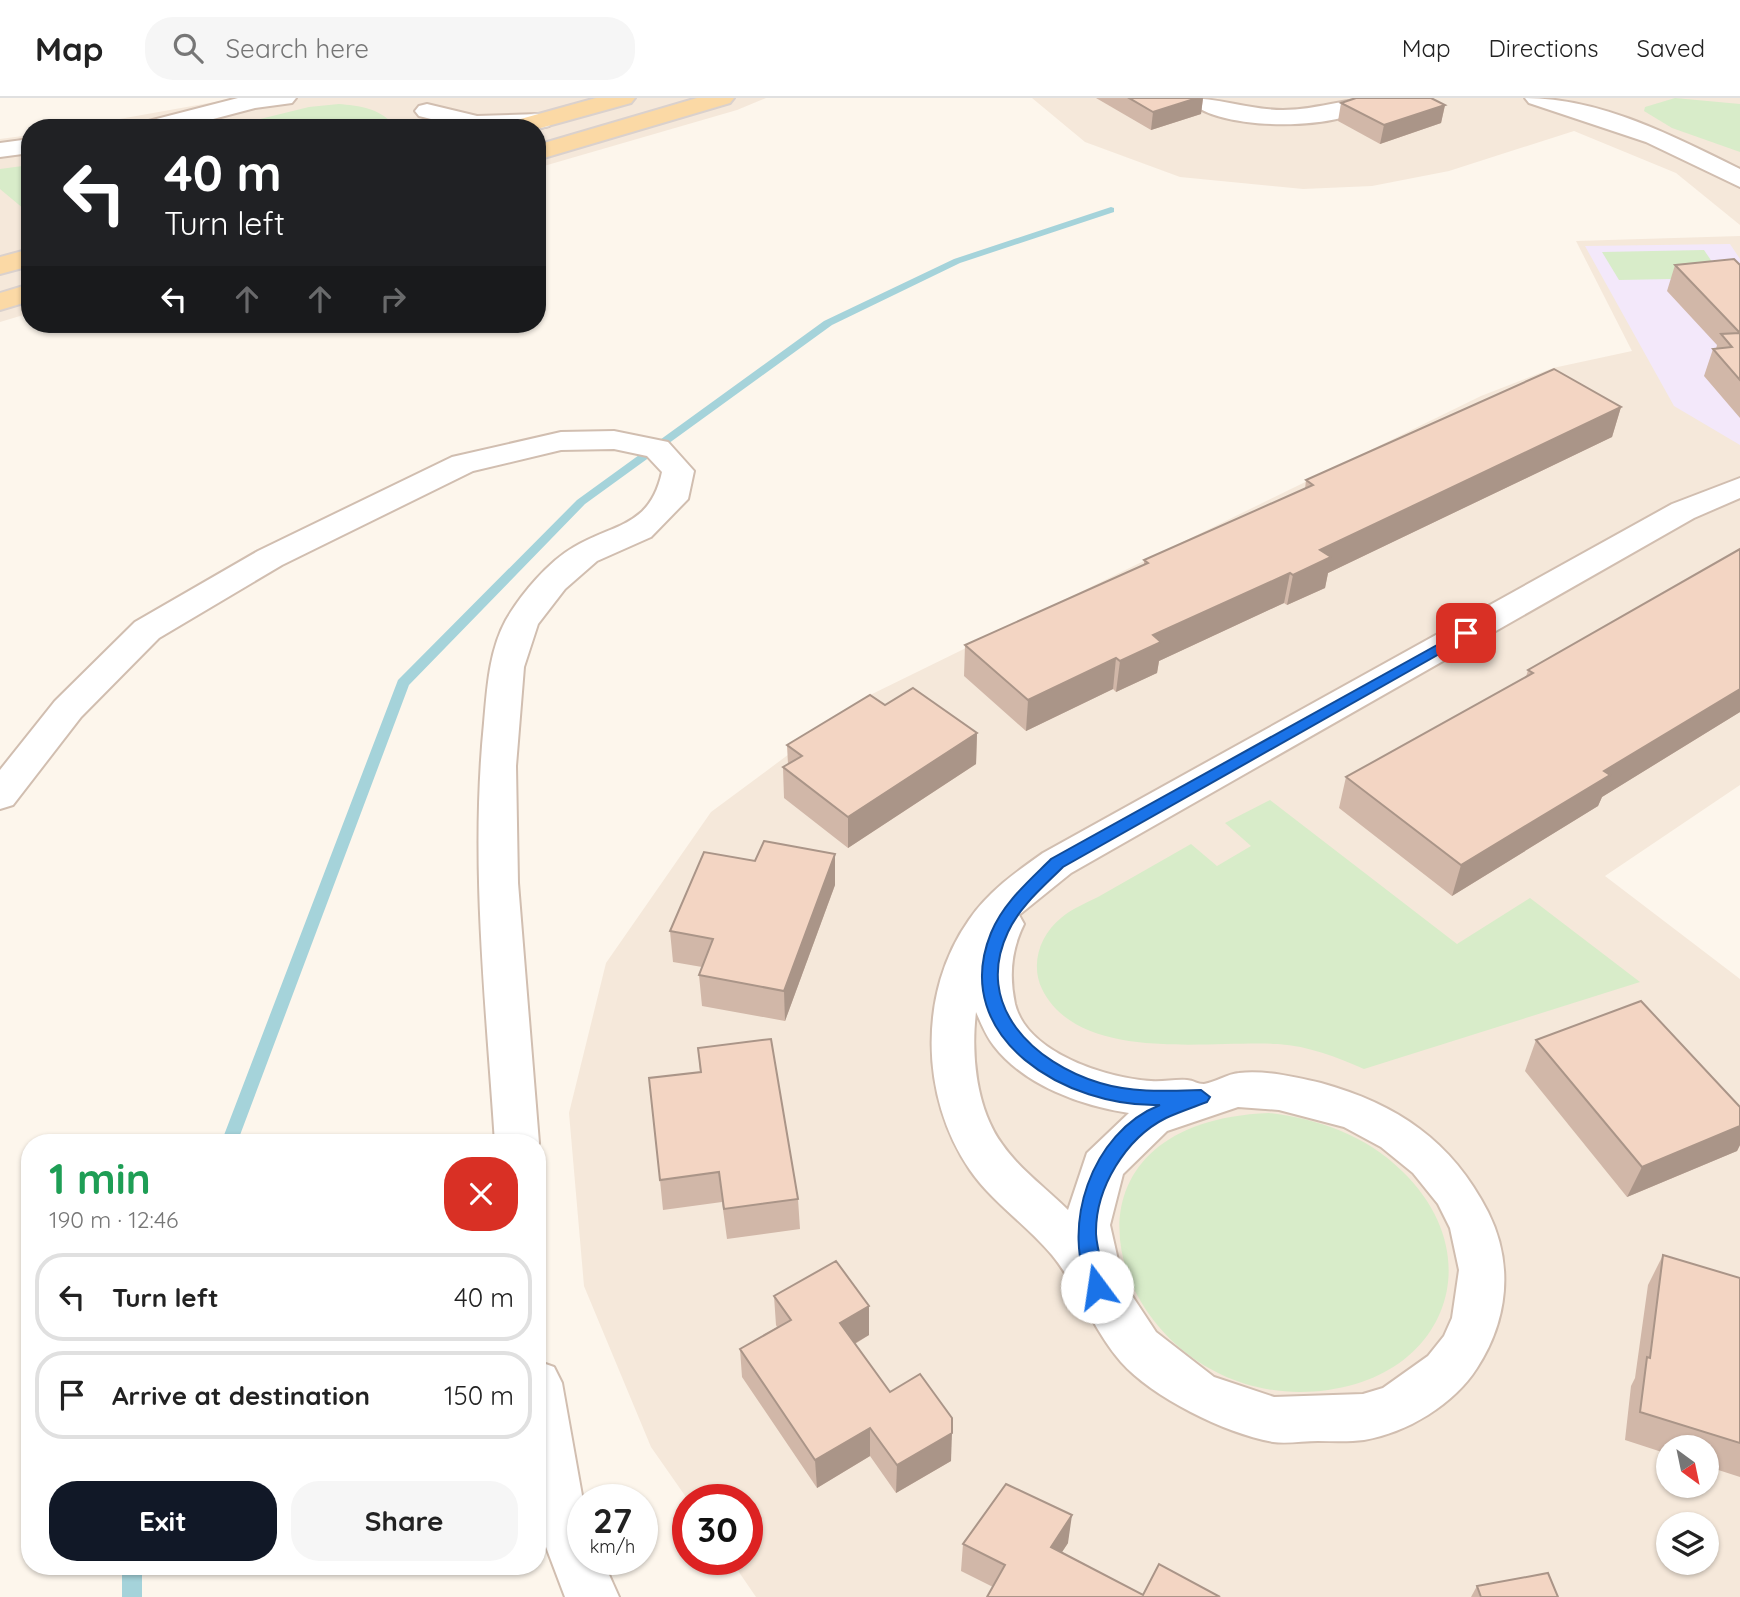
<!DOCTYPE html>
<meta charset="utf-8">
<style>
body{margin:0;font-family:Quicksand,sans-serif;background:#f6f6f6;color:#222;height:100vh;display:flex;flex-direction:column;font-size:26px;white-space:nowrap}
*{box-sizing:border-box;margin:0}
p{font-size:23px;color:#767676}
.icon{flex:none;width:38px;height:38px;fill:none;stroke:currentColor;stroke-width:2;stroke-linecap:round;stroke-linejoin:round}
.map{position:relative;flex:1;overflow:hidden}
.drawer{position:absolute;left:21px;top:1036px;width:525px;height:441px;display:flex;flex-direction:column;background:#fff;border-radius:28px;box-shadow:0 2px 5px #0004}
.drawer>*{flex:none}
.top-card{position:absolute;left:21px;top:21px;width:525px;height:214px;border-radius:28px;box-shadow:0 2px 5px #0004;background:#202124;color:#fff;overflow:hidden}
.needle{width:46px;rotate:147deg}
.fabs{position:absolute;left:1656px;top:1337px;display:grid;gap:14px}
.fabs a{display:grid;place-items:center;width:63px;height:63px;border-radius:50%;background:#fff;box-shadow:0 2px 5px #0004;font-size:35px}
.speed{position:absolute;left:567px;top:1386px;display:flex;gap:14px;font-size:35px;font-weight:700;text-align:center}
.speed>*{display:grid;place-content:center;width:91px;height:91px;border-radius:50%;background:#fff;box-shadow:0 2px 5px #0004;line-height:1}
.speed small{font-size:18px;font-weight:400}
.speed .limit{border:10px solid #d22;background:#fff;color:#111}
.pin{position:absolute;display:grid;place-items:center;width:60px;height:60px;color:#fff;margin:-30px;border-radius:14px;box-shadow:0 4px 10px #0006}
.me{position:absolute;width:77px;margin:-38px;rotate:346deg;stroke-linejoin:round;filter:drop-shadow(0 0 5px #0008)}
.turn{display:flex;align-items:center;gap:24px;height:147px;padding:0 28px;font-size:32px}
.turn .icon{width:91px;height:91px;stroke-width:2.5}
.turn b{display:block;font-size:49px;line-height:60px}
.lanes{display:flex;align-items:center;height:66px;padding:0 28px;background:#0003;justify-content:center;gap:35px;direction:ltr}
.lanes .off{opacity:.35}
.round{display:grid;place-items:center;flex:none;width:74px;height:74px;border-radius:28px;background:#f6f6f6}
.head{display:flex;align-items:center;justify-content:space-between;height:119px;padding:0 28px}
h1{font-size:42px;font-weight:700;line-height:52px;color:#1e9e55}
.action{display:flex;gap:14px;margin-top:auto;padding:14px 28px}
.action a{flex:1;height:80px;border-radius:28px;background:#111827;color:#fff;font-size:28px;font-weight:700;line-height:80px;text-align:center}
.action a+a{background:#f6f6f6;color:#222}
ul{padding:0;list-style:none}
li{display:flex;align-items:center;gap:21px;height:88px;margin:0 14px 10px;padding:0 14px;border:4px solid #e0e0e0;border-radius:28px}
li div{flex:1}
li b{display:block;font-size:26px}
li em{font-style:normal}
header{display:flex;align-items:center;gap:42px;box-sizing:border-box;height:98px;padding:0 35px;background:#fff;border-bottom:2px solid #e0e0e0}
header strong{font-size:33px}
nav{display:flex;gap:38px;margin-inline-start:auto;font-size:24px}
.search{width:490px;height:63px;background:#f6f6f6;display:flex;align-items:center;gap:18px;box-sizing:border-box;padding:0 24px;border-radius:28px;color:#767676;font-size:26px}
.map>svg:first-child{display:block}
.residential{fill:#f5e8da;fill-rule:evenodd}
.education{fill:#f3e8fa}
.green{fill:#d8ecc9}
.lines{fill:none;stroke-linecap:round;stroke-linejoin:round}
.stream{fill:#a5d3da;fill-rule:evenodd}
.minor-casing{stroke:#d1beb0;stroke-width:4}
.major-casing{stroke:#dad1cd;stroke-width:4}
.minor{fill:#fff;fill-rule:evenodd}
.major{fill:#fbd9a5;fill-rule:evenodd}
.wall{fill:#d1b7a8}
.shaded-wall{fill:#aa9588}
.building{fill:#f3d5c3;stroke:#aa9588;stroke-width:2}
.route{fill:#1a73e8;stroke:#114b97;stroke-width:2}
</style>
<header>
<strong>Map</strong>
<div class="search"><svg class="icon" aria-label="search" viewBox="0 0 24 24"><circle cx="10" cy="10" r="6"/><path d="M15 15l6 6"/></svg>Search here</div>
<nav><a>Map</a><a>Directions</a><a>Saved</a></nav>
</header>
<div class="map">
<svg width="1740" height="1499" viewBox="0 0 1740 1499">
<rect width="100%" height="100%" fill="#fdf6ec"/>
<!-- residential -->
<g class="residential">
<path d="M237,0H766L737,12L537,70V30H69Z"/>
<path d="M1032,0H1740V127L1676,75L1574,33L1449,73L1372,88L1303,91L1180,79L1085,44Z"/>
<path d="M30,37V215L0,224V41Z"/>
<path d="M1740,138V687L1605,778L1740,881V1499H756L730,1461H747V1402H688L651,1349L584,1188L569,1015L606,865L711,714L866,599L1481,298L1553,270L1632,253L1576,143ZM1668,1349H1706V1388H1668ZM1668,1426H1706V1465H1668Z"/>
</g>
<!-- education -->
<path class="education" d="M1730,146L1740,161V347L1674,308L1585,148Z"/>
<!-- green -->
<g class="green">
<path d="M1675,0L1740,6V54L1672,30L1644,13L1645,9Z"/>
<path d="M339,6C358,8 375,9 390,23V30H223L309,9Z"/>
<path d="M30,67V116L0,91V71Z"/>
<path d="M1704,152L1723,180L1619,182L1602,154Z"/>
<path d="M1270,702L1457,846L1530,800L1640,884L1364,971C1336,959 1309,948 1278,946C1209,942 1079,966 1042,891C1030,866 1040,837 1061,820C1071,811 1086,805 1098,799C1129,781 1160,764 1191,746L1217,768L1251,748L1225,725Z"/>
<path d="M1269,1015C1318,1021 1365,1037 1402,1073C1490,1158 1447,1276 1328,1292C1124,1321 1011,1025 1269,1015Z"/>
</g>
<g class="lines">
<!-- stream -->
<g class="stream">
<path d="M1111,109L1114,110V114L960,165L832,227L585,406L409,587L237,1045H221L398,582L577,402L824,223L954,161Z"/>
<rect x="122" y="1468" width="20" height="31"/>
</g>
<defs>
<g id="minor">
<path d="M238,0H296L292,5L255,10L179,30H138L141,25Z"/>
<path d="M1187,0C1220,0 1250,12 1283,12C1316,12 1346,0 1379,0C1355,35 1211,35 1187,0Z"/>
<path d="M1525,0C1601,0 1673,38 1740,71V89L1646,44L1529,5Z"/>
<path d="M427,6L477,18L540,16L549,18L552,23L549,28L540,30H467L419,18L415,13L419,8Z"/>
<path d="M30,41V55L0,59V45Z"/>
<path d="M614,333L668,344L694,373L688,401L651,439L597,463L565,491L538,526L524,569L516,668L518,785L539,1045L537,1049V1045H495C486,906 470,765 484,625C487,591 489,553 506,522C521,496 548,464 574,449C615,425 650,429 662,374L647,358L614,351L561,352L473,373L282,467L159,540L81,619L13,707L0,711V672L55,603L135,524L258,453L452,359L561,334Z"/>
<path d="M1740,380V400L1694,420L1071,775L1019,817L1024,826C1011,852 1009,878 1015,906C1027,955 1106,980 1151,983C1163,984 1175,981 1187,982C1196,983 1196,986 1204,986C1216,984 1227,976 1239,975C1265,972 1296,979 1321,985C1397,1006 1452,1043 1488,1114C1514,1166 1508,1222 1477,1270C1454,1306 1407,1335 1364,1342C1349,1344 1333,1343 1318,1343C1304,1343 1287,1346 1273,1344C1225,1335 1153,1300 1121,1264C1093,1232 1079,1190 1052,1157C1027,1127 992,1104 970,1072C920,999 918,894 969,822C988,794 1016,774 1043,755L1672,406ZM976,914C981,925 986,938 994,948C1024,987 1081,1008 1129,1015L1087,1055L1068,1112C1046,1090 1020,1072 1002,1046C976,1010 971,957 976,914ZM1238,1009L1279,1012L1344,1029L1381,1049L1413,1075L1438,1106L1450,1130L1459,1172L1452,1220L1444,1238L1428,1258L1383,1290L1363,1296L1274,1299L1214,1279L1156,1234L1123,1184L1110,1127L1123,1076L1167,1033Z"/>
<path d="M537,1263L554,1269L562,1285L583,1403V1461H602L619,1499H565L537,1425Z"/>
</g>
<g id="major">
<path d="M596,0H635L631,5L537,31L503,30L506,25Z"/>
<path d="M697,0H734L730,5L537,62V47Z"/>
<path d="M30,151V168L0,176V159Z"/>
<path d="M30,186V203L0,212V195Z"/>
</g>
</defs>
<!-- minor casing -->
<use href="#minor" class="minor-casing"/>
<!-- major casing -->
<use href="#major" class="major-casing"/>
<!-- minor -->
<use href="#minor" class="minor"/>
<!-- major -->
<use href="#major" class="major"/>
</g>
<!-- wall -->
<g class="wall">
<path d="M1096,0H1203L1201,16L1151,32Z"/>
<path d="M1341,5L1445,7L1441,25L1380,46L1338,23Z"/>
<path d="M1675,167H1740V320L1704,278L1713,251H1716L1717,247L1667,193Z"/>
<path d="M1621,309L1612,339L1328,475L1325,490L1287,507L1284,505L1159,563L1157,575L1116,594L1113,591L1026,633L964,578L965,547L1144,467V462L1305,391L1306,382Z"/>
<path d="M1740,451V614L1602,699L1598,708L1452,798L1339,710L1346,679L1526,579L1528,572Z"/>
<path d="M885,607L977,635L976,666L848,750L784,700L783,669L788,666L787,647Z"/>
<path d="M835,756V787L785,923L702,908L699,877L702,869L673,864L670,833L755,763Z"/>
<path d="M1536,942L1740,1009V1047L1737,1053L1627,1099L1525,973Z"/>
<path d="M698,950L798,1101L800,1131L727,1141L722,1104L663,1112L660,1082L700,974Z"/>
<path d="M1663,1157L1740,1180V1379L1706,1368V1349H1668V1356L1625,1342L1631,1288L1635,1280L1648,1187Z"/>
<path d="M774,1198L869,1208V1237L855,1246L890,1294L951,1363L896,1395L870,1358L817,1390L742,1279L740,1251L777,1229L776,1227Z"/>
<path d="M1068,1445L1062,1454L1143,1497L1220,1499H987L993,1489L961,1473L963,1446Z"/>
<path d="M1477,1488L1558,1499H1471Z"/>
</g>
<!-- shaded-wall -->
<g class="shaded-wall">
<path d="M1197,0H1203L1201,16L1151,32L1153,14Z"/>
<path d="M1445,7L1441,25L1380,46L1384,27Z"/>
<path d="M1621,309L1612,339L1328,475L1325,490L1287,507L1293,477L1320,452Z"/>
<path d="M1290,475L1284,505L1159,563L1157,575L1116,594L1120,563L1153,537Z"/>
<path d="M1116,560L1113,591L1026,633L1028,602Z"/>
<path d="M1740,591V614L1602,699L1598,708L1452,798L1461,767L1604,673Z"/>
<path d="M977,635L976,666L848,750V719Z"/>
<path d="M835,756V787L785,923L784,893Z"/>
<path d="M1740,1028V1047L1737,1053L1627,1099L1642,1069Z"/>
<path d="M869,1208V1237L840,1254V1225Z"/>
<path d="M870,1330V1358L817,1390L815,1362Z"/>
<path d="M952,1335L951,1363L896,1395L897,1367Z"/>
<path d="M1072,1417L1068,1445L1048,1475L1051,1449Z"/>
</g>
<!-- building -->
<g class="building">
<path d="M1129,0H1197L1153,14Z"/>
<path d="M1356,0H1431L1445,7L1384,27L1341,5Z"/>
<path d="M1734,161L1740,167V282L1713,251L1732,249L1721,236L1740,235L1675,167Z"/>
<path d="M1554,271L1621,309L1320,452L1331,459L1293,477L1290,475L1153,537L1161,544L1120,563L1116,560L1028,602L965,547L1148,465L1144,462L1313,387L1306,382Z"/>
<path d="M1740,451V591L1604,673L1610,677L1461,767L1346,679L1533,575L1528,572Z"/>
<path d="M913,590L977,635L848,719L783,669L802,658L787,647L870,597L885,607Z"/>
<path d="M764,743L835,756L784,893L699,877L713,841L670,833L704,754L755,763Z"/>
<path d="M1641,903L1740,1009V1028L1642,1069L1536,942Z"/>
<path d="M771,941L798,1101L724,1111L719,1074L660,1082L649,980L701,974L698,950Z"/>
<path d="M1663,1157L1740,1180V1345L1640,1314L1647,1259L1650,1260Z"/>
<path d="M836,1163L869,1208L840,1225L890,1294L920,1276L952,1320V1335L897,1367L870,1330L815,1362L740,1251L791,1222L774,1198Z"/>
<path d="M1006,1386L1072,1417L1051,1449L1143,1497L1159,1466L1220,1499H987L1005,1467L963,1446Z"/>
<path d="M1548,1475L1558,1499H1481L1477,1488Z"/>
</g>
<!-- route -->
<path class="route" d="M1466,531L1471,532V538L1063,769C1043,789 1020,808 1008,834C973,908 1034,965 1100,985C1133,995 1167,993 1201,992L1210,999L1207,1004C1194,1009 1179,1014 1166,1020C1126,1040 1095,1090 1096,1136C1097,1153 1104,1172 1107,1189L1104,1195L1097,1197L1091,1195C1059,1130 1091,1034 1160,1007C1068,1010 948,941 991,835C1003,805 1029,783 1051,761Z"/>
</svg>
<div class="fabs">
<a><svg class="needle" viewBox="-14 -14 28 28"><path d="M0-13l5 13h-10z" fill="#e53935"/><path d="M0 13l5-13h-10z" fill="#767676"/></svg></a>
<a><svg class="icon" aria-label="layers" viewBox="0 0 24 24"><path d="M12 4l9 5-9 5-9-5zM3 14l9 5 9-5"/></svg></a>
</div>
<div class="speed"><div>27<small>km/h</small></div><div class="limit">30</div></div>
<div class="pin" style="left:1466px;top:535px;background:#d93025"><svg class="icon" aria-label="arrive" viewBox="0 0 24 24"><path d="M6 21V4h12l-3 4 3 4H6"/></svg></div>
<svg class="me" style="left:1097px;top:1189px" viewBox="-20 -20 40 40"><circle r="19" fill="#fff"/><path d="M0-13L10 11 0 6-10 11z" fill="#1a73e8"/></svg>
<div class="top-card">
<div class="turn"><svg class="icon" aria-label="left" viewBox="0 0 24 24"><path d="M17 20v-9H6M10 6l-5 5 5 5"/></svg><div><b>40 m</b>Turn left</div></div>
<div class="lanes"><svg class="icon" aria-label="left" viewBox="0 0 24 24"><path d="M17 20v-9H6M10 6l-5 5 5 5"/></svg><svg class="icon off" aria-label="ahead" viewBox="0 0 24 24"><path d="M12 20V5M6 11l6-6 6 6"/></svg><svg class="icon off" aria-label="ahead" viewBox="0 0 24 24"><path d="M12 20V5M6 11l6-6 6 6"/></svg><svg class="icon off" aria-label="right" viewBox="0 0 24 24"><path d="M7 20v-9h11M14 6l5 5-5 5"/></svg></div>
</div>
<section class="drawer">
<div class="head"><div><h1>1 min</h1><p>190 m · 12:46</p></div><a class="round" style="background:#d93025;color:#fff"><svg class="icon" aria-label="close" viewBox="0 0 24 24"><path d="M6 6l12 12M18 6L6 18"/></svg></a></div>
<ul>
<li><svg class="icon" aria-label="left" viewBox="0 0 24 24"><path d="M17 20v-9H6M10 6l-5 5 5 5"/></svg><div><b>Turn left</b></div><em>40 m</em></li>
<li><svg class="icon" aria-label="arrive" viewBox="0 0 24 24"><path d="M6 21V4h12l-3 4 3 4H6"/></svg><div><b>Arrive at destination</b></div><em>150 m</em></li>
</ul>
<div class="action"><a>Exit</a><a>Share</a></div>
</section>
</div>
